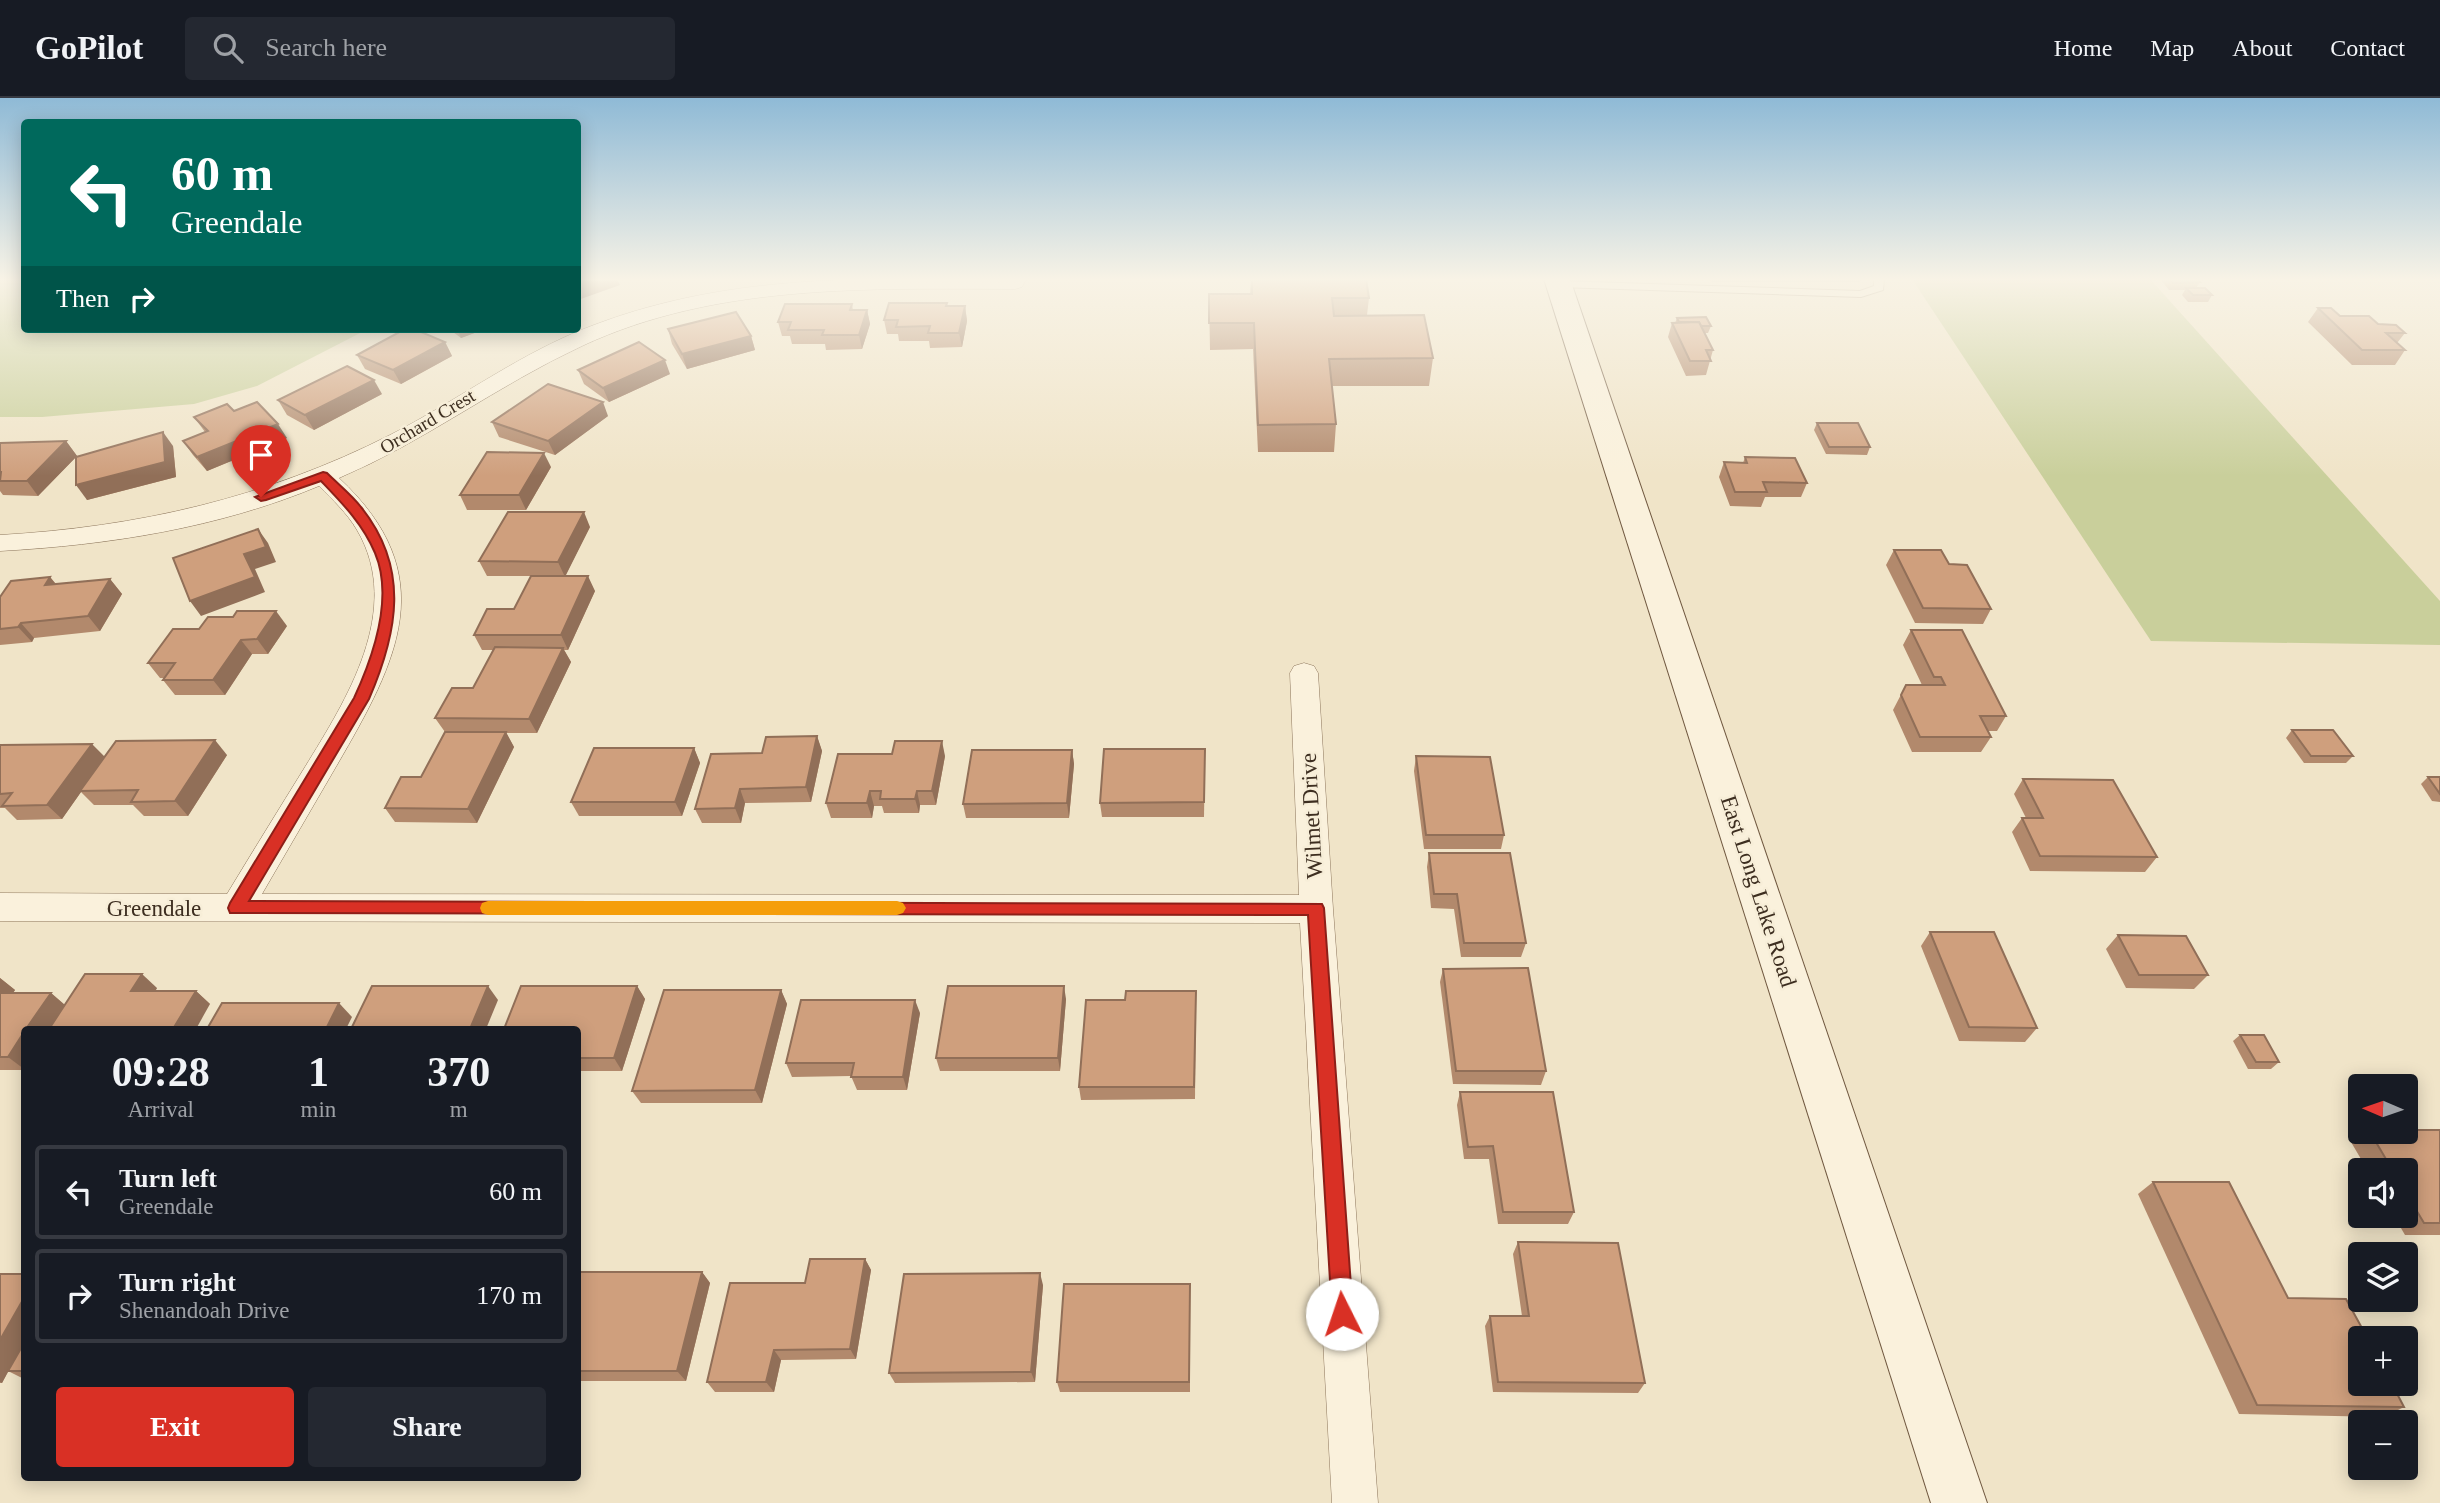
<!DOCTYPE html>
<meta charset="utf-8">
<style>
body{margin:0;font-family:"Times New Roman",serif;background:#242831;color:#f1f3f6;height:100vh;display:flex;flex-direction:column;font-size:26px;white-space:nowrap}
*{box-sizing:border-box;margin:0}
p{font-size:23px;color:#9ea1a6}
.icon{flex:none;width:38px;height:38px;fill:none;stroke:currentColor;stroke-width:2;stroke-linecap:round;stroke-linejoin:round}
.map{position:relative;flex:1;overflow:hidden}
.panel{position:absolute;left:21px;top:928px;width:560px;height:455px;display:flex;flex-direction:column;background:#171b24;border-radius:7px;box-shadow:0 4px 18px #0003}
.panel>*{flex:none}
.hud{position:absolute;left:21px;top:21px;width:560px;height:214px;border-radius:7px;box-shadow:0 4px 18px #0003;background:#00695c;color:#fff;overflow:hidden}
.needle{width:46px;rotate:272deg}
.fabs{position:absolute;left:2348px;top:976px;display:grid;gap:14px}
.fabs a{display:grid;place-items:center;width:70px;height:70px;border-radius:7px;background:#171b24;box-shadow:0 4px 18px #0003;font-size:35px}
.pin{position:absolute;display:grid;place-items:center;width:60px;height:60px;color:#fff;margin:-72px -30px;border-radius:50% 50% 50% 0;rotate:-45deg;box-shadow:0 0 7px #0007}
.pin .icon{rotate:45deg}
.me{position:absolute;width:77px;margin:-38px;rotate:356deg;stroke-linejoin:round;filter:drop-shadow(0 0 5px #0008)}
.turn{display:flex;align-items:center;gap:24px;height:147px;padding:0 35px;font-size:32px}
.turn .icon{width:91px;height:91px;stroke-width:2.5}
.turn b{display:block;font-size:49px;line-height:60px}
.then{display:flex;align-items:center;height:66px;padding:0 35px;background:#0003;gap:14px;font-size:26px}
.eta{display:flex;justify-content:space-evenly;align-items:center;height:119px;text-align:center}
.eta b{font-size:42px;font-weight:600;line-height:49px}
.primary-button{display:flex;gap:14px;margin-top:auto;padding:14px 35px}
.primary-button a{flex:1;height:80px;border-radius:7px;background:#d93025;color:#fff;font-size:28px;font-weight:600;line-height:80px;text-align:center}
.primary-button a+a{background:#242831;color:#f1f3f6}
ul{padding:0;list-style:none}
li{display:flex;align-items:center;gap:21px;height:94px;margin:0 14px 10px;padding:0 21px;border:4px solid #363941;border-radius:7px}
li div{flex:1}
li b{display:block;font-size:26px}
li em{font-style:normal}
header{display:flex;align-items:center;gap:42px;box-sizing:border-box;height:98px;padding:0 35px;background:#171b24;border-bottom:2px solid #363941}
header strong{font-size:33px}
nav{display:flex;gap:38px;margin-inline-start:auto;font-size:24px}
.search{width:490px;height:63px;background:#242831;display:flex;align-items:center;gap:18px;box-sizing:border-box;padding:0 24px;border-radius:7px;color:#9ea1a6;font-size:26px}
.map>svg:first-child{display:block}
.green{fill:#c9cf9b}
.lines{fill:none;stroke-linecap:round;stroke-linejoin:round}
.service-casing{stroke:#8d765c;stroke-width:2}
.minor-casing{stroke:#8d765c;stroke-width:1}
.secondary-casing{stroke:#6f573f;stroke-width:2}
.service{fill:#faf1dc;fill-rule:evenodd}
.minor{fill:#faf1dc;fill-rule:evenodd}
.secondary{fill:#faf1dc;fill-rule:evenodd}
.wall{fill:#b2896c}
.shaded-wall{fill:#916f58}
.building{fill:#cf9f7d;stroke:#916f58;stroke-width:2}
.route{fill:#d93025;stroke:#8d1f18;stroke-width:2}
.slow{fill:#f59e0b}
.labels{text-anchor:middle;stroke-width:5;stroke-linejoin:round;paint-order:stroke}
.far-street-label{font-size:19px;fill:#3d2e20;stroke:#f7eed8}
.street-label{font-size:23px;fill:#3d2e20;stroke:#f7eed8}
</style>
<header>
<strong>GoPilot</strong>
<div class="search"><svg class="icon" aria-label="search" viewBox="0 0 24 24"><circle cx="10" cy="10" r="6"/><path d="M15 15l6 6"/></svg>Search here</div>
<nav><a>Home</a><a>Map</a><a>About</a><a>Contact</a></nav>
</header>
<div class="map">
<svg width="2440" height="1405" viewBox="0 0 2440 1405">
<rect width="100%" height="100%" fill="#f0e4c8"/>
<!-- green -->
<g class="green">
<path d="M0,181H24V231H368L257,288L194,306L42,319H0Z"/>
<path d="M1912,181H2150L2440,503V547L2151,543Z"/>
</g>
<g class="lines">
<defs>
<path id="service" d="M1874,181H1884L1883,192L1861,199L1559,189L1554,186L1559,183L1860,193L1874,188Z"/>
<path id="minor" d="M1026,181L1022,189L1015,191C870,191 717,185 582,248C498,287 424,344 339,380C443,477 398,562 337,667C312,710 287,753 262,796L1299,797L1290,575L1294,568L1304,565L1314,568L1318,575L1333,811L1378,1405H1332L1300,825L0,823V795L227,796C253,753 279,711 305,669C346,602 404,512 357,432C347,415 333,402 319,388C218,430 109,447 0,453V437C138,429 266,400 390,337C459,302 521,254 594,227C737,173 877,181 1026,181Z"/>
<path id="secondary" d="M1544,181H1570L1987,1405H1931Z"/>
</defs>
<!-- service casing -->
<use href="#service" class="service-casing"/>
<!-- minor casing -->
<use href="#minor" class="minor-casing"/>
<!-- secondary casing -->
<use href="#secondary" class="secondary-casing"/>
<!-- service -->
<use href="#service" class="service"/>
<!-- minor -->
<use href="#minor" class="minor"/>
<!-- secondary -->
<use href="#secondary" class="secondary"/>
</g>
<!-- wall -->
<g class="wall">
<path d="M1251,181H1366L1369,200L1367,217L1433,260L1429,288H1332L1336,326L1334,354H1258L1253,251L1210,252L1209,196H1250Z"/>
<path d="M1710,181H1863L1859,184H1712Z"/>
<path d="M2160,181H2197L2200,184L2196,190L2212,197L2208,204H2188L2182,197L2185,192H2169Z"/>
<path d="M852,206L853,212H867L870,226L862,251L826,252L825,246H792L790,238H782L778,224Z"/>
<path d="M947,208H965L967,223L962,249L930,250L929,243H899L898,236H887L884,222Z"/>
<path d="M2318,210L2340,218L2378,226L2405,235L2397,245L2405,252L2395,267H2352L2308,224Z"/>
<path d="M1677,220L1711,228L1708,235H1705L1713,252L1706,277L1686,278L1668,239L1672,225H1675Z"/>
<path d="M449,231H485L461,240Z"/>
<path d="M668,231L751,238L755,252L687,271L672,246Z"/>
<path d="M445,244L452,258L401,286L365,271L357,257Z"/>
<path d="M578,272L670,276L609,304L584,286Z"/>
<path d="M382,296L314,332L287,317L278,302Z"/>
<path d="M234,313L287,340L207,373L193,357L183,343L205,334L194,319Z"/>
<path d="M608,318L555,357L499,339L492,324Z"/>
<path d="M1817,325L1870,349L1867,357L1826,356L1814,332Z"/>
<path d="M66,343L77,358L76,359L173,348L176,379L87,402L76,359L38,398L3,397L0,393V345Z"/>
<path d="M1745,359L1807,385L1801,399H1765L1761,409L1730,408L1719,379L1724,364L1743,365Z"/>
<path d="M551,369L526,412H467L460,397Z"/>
<path d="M590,429L565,478L595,493L568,552H564L571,564L537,635H506L514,649L477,725L395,724L385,710L421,679L445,634L435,620L473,590L493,552H482L474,537L514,511L531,478H487L479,463Z"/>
<path d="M1894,452L1949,466L1991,511L1983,526L1915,525L1886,467Z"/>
<path d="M50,479L56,486L110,481L122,496L100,533L34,540L32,544L0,547V499Z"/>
<path d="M287,528L268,556H252L225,597H175L163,582L164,580H160L148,565Z"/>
<path d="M1911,532L2006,618L1997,633H1987L1991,639L1981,654H1912L1893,612L1906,587H1922L1903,547Z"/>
<path d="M2292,632L2353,658L2346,665H2304L2286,640Z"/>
<path d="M817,638L822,653L811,704L745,705L741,725H702L695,711L762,655Z"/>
<path d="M0,647L104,659L227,657L188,718H144L133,707H94L81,694L62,721L17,722L5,710H0Z"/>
<path d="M694,650L700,665L682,718H579L571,704Z"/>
<path d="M1205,651L1204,719H1102L1100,705Z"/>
<path d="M1072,652L1074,666L1069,720H966L963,706Z"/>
<path d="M945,658L936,707H920L919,715H884L882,708H874L872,720H831L826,705Z"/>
<path d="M1416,658L1504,737L1501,751H1424L1414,673Z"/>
<path d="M2428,679H2440V704L2432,703L2421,686Z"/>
<path d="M2023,681L2157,759L2145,774L2030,773L2012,734L2022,720H2026L2014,696Z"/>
<path d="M1429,755L1526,845L1521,859H1461L1454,811L1431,810L1427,769Z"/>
<path d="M1930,834L2037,930L2025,944L1959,943L1921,848Z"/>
<path d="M2118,837L2208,877L2194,891L2126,890L2106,851Z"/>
<path d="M1443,871L1546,973L1541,987L1453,986L1440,884Z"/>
<path d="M0,880L15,892L13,895H51L65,907L157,890L155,893H196L210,906L24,931V972H0Z"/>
<path d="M637,888L645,901L622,973H578V931Z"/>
<path d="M781,892L787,906L762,1005H641L632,993Z"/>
<path d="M1196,893L1195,1001L1081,1002L1079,989L1125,902Z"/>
<path d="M1066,901L1060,973H940L936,960Z"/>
<path d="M920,915L907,992H857L851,978L792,979L786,965Z"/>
<path d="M2240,937L2279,964L2271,971H2248L2233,943Z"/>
<path d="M1460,994L1574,1114L1568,1126H1498L1489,1061H1464L1457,1007Z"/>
<path d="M2440,1032V1137H2405L2394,1118H2406V1073H2368L2351,1044L2364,1034H2406Z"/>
<path d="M2153,1084L2288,1200L2404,1309L2384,1319L2239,1316L2138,1096Z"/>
<path d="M1518,1144L1645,1285L1638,1295L1493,1294L1485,1228L1490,1218H1522L1513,1156Z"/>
<path d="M865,1161L871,1172L856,1261L781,1262L774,1294H715L707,1284L805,1185Z"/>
<path d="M578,1174H702L710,1185L686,1283H578Z"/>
<path d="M0,1176H24V1281L8,1273L2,1285H0Z"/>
<path d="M1190,1186V1294H1060L1057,1284Z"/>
<path d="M1043,1187L1035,1284L895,1285L889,1275Z"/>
</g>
<!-- shaded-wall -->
<g class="shaded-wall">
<path d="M592,181H617L620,187L578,202V186Z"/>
<path d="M965,208L967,223L962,249L959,235Z"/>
<path d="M867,212L870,226L862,251L859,237Z"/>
<path d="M457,231H485L461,240Z"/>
<path d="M751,238L755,252L687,271L682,256Z"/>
<path d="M445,244L452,258L401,286L393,272Z"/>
<path d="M665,262L670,276L609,304L603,290Z"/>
<path d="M374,282L382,296L314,332L305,317Z"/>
<path d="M603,304L608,318L555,357L548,343Z"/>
<path d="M278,326L287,340L207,373L197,359Z"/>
<path d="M163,334L173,348L176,379L87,402L76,387Z"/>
<path d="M66,343L77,358L38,398L27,383Z"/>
<path d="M544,355L551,369L526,412L519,397Z"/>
<path d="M584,414L590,429L565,479L558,464Z"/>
<path d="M258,431L268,445L276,464L255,471L265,494L201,518L190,503L244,456Z"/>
<path d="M588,478L595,493L568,552L561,537Z"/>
<path d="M50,479L62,494L45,487Z"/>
<path d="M110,481L122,496L100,533L88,518Z"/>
<path d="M276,513L287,528L268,556L257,541Z"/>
<path d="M21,525L34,540L32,544L18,529Z"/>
<path d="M241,542L252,556L225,597L213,582Z"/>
<path d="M563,550L571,564L537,635L529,621Z"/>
<path d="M506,634L514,649L477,725L468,711Z"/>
<path d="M817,638L822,653L811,704L806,689Z"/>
<path d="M215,642L227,657L188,718L175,703Z"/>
<path d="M942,643L945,658L936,707L932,693Z"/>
<path d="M92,646L106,660L80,693L81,694L62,721L47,707Z"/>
<path d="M694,650L700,665L682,718L675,704Z"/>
<path d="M1072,652L1074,666L1069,720L1067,705Z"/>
<path d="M740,691L745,705L741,725L735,710Z"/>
<path d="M870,693L874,708L872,720L867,705Z"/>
<path d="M917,693L920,707L919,715L915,701Z"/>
<path d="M142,876L157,890L147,907L131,893Z"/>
<path d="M0,880L15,892L3,909L0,907Z"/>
<path d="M488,888L498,902L486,931H470Z"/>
<path d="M637,888L645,901L622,973L614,960Z"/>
<path d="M1064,888L1066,901L1060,973L1058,960Z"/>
<path d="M781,892L787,906L762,1005L755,992Z"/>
<path d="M196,893L210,906L196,931H173Z"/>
<path d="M51,895L67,909L52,931H26Z"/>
<path d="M915,902L920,915L907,992L903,979Z"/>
<path d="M339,905L352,919L346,931H326Z"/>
<path d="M24,934V971L8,959Z"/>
<path d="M865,1161L871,1172L856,1261L850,1251Z"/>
<path d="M702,1174L710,1185L686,1283L677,1273Z"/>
<path d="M1040,1175L1043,1187L1035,1284L1031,1274Z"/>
<path d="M24,1200V1245L2,1285L0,1284V1242Z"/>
<path d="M774,1252L781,1262L774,1294L766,1284Z"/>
</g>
<!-- building -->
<g class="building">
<path d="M578,181H592L578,186Z"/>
<path d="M1252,181H1366L1369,200H1332L1334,218L1424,217L1433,260L1329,261L1336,326L1258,327L1254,225H1209V196H1252Z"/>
<path d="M2170,181H2197L2200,184L2173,185Z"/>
<path d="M2186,190H2205L2212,197H2193Z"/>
<path d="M889,205H947L946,208H965L959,235H928L930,228L896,229L898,222H884Z"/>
<path d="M785,206H852L850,212H867L859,237H822L824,232H788L791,224H778Z"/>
<path d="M2318,210H2331L2340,218H2369L2378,226L2396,227L2405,235H2386L2405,252H2362Z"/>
<path d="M736,214L751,238L682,256L668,231Z"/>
<path d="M1706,219L1711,228H1701L1699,224H1679L1677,220Z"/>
<path d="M1699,224L1713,252H1706L1711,263H1690L1672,225Z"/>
<path d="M405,231H414L445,244L393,272L357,257Z"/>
<path d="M639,244L665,262L603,290L578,272Z"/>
<path d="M347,268L374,282L305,317L278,302Z"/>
<path d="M548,286L603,304L548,343L492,324Z"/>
<path d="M257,304L278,326L197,359L183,343L208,333L194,319L227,306L234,313Z"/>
<path d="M1817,325H1858L1870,349H1829Z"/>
<path d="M163,334L165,364L76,387V359Z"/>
<path d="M66,343L27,383H0L1,374H0V345Z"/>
<path d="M487,354L544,355L519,397H460Z"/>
<path d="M1745,359L1795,360L1807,385L1763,384L1767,394H1735L1724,364L1747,365Z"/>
<path d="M508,414H584L558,464L479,463Z"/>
<path d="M258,431L266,449L244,456L255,479L190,503L173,460Z"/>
<path d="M1894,452H1941L1949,466L1967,467L1991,511L1923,510Z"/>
<path d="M531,478H588L561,537H474L487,511H514Z"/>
<path d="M50,479L45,487L110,481L88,518L21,525L18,529L0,531V499L11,483Z"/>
<path d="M237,513H276L257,541L241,542L213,582H163L175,565H148L173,531H199L208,519H233Z"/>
<path d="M1911,532H1962L2006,618H1980L1991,639H1920L1901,597L1906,587H1945L1941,579H1934Z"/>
<path d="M495,549L563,550L529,621L435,620L452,590H473Z"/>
<path d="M2292,632H2333L2353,658H2311Z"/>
<path d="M445,634H506L468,711L385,710L401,679H421Z"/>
<path d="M817,638L806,689L740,691L735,710L695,711L711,656L762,655L766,639Z"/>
<path d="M215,642L175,703L131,704L138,692L80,693L116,643Z"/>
<path d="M895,643H942L932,693H917L915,701H880L881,693H870L867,705H826L838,656H892Z"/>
<path d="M92,646L47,707L2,708L12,695L0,696V647Z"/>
<path d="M594,650H694L675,704H571Z"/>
<path d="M1104,651H1205L1204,704L1100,705Z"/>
<path d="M972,652H1072L1067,705L963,706Z"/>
<path d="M1416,658L1490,659L1504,737H1426Z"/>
<path d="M2428,679H2440V696Z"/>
<path d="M2023,681L2113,682L2157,759L2040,758L2022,720H2043Z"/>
<path d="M1429,755H1510L1526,845H1464L1457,796H1434Z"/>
<path d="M1930,834H1994L2037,930L1969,929Z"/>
<path d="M2118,837L2186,838L2208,877H2139Z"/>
<path d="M1528,870L1546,973H1456L1443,871Z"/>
<path d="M85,876H142L131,893H196L173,931H49Z"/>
<path d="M372,888H488L470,931H351Z"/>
<path d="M521,888H637L614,960H578V931H504Z"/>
<path d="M948,888H1064L1058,960H936Z"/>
<path d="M664,892H781L755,992L632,993Z"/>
<path d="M1126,893H1196L1194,989H1079L1086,902H1125Z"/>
<path d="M0,895H51L26,931H24V934L8,959H0Z"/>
<path d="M801,902H915L903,979H851L854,965H786Z"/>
<path d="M222,905H339L326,931H207Z"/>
<path d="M2240,937H2264L2279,964H2256Z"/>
<path d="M1460,994H1553L1574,1114H1503L1493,1048L1468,1049Z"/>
<path d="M2406,1032H2440V1125H2424L2406,1095V1073H2393L2370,1034H2406Z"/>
<path d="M2153,1084H2229L2288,1200L2346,1201L2368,1241H2361V1286H2392L2404,1309L2257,1307Z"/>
<path d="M1518,1144L1618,1145L1645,1285L1498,1284L1490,1218H1529Z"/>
<path d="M810,1161H865L850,1251L774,1252L766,1284H707L730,1185H805Z"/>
<path d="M578,1174H702L677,1273H578Z"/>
<path d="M1040,1175L1031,1274L889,1275L904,1176Z"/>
<path d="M0,1176H24V1200L0,1242Z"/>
<path d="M1064,1186H1190L1189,1284H1057Z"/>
<path d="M24,1245V1273H8Z"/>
</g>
<!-- sky -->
<linearGradient id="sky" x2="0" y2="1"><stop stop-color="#8fbad6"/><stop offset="0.48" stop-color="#f8f3e6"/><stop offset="1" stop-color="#f8f3e6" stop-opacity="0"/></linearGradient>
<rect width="2440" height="378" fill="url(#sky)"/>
<!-- route -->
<path class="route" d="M323,374L327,375C338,386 352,397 361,409C410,470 398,534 369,601L249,803L1322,806L1324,810L1353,1216L1350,1223L1342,1226L1335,1223L1332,1216L1308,817L230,815L228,810L230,805L354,600C373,559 394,500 375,455C363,426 342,405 321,383L266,402L261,403L255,399Z"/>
<!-- slow -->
<path class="slow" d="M488,803H897L903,805L906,810L903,815L897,817H488L482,815L480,810L482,805Z"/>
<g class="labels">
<!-- far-street labels -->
<g class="far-street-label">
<text transform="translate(427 323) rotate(-31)" y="7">Orchard Crest</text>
</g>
<!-- street labels -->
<g class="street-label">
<text transform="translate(1311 718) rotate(-93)" y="8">Wilmet Drive</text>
<text transform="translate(1759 793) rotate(72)" y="8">East Long Lake Road</text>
<text x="154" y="818">Greendale</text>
</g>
</g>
</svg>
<div class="fabs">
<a><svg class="needle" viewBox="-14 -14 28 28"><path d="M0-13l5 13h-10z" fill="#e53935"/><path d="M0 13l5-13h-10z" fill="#9ea1a6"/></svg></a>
<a><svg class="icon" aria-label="sound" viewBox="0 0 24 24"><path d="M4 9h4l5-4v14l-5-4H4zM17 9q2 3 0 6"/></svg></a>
<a><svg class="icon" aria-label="layers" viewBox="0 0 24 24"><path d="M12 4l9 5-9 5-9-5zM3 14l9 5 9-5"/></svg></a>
<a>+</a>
<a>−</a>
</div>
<div class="pin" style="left:261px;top:399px;background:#d93025"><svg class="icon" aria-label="arrive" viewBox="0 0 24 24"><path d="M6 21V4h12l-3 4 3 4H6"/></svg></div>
<svg class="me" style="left:1342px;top:1216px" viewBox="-20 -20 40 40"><circle r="19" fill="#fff"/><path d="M0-13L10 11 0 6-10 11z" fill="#d93025"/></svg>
<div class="hud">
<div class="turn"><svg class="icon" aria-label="left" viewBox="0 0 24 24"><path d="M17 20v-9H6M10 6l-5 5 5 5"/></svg><div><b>60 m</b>Greendale</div></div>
<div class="then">Then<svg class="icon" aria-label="right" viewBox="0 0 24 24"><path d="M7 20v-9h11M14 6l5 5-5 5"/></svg></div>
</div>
<section class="panel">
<div class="eta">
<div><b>09:28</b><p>Arrival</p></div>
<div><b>1</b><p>min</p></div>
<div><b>370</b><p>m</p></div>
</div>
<ul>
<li><svg class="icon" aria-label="left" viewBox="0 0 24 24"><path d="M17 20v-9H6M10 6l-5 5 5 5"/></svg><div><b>Turn left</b><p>Greendale</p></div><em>60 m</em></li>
<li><svg class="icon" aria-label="right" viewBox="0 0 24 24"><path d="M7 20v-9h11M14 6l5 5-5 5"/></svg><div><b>Turn right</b><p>Shenandoah Drive</p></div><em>170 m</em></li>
</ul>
<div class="primary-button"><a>Exit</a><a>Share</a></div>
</section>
</div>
